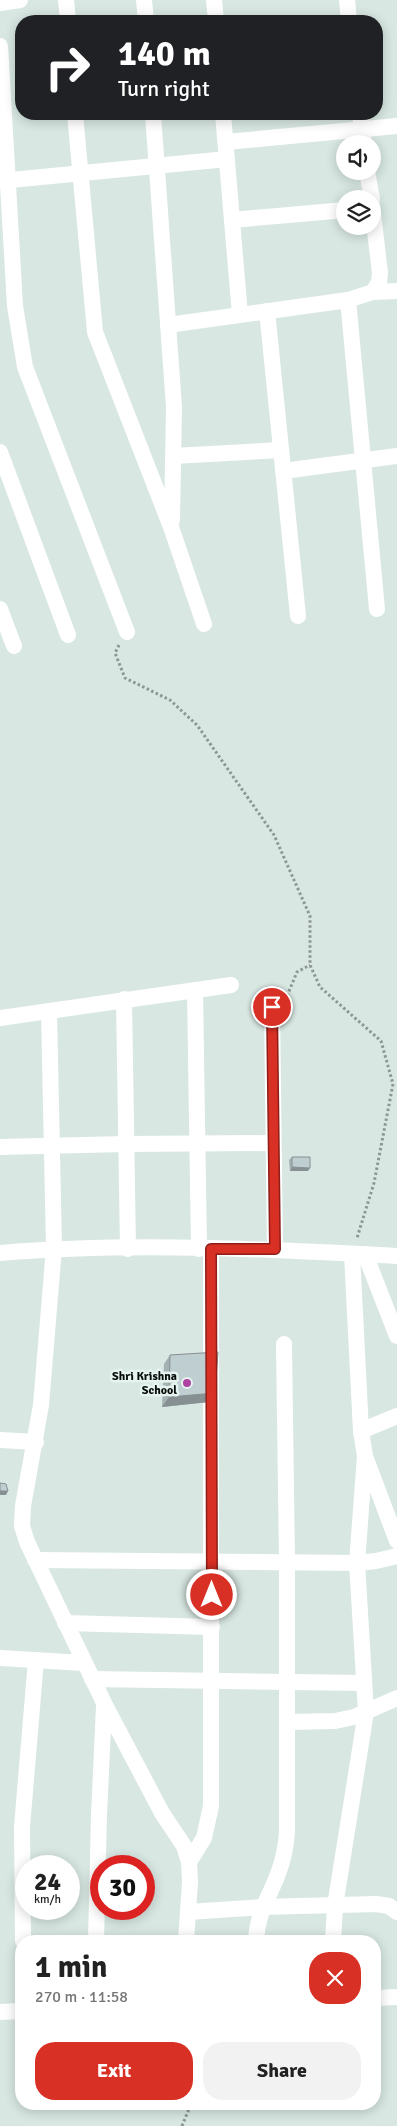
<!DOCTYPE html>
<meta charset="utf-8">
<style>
body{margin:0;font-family:Signika,sans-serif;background:#f2f2f2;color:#222;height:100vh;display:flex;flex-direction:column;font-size:19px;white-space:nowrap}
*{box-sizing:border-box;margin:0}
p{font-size:16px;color:#767676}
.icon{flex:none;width:28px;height:28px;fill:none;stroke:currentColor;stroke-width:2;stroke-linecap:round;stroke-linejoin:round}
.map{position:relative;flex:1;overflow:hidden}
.side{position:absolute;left:15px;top:1935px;width:366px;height:175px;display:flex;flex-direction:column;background:#fff;border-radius:20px;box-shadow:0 2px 12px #0003}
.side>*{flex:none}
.top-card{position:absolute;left:15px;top:15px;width:368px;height:105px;border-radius:20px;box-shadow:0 2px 12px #0003;background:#202124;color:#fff;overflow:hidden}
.fabs{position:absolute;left:336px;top:135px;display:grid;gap:10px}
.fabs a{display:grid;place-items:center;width:45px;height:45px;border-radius:50%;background:#fff;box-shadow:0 2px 12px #0003;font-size:25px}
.speed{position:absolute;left:15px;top:1855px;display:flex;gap:10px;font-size:25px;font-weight:700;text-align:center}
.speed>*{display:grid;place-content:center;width:65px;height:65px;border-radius:50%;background:#fff;box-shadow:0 2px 12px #0003;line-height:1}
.speed small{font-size:12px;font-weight:400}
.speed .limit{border:8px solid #d22;background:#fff;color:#111}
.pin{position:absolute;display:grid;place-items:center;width:42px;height:42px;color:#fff;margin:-21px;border:2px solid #fff;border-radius:50%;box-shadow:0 1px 5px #0007}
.me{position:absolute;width:55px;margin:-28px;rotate:0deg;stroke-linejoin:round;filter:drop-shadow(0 0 4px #0008)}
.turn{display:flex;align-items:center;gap:18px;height:105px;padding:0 20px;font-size:22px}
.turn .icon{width:65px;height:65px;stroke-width:2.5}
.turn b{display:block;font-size:35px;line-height:42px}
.round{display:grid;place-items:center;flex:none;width:52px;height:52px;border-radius:20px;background:#f2f2f2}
.headline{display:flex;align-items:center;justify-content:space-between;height:85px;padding:0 20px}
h1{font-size:30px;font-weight:800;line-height:38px}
.cta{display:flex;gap:10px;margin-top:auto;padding:10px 20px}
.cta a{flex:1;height:58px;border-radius:20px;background:#d93025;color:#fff;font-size:20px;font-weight:800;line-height:58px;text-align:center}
.cta a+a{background:#f2f2f2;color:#222}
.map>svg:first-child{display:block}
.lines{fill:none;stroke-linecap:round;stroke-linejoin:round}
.path{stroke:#8c9793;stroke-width:3;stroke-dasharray:2.5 2.5;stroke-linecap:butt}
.minor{stroke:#fff;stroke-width:16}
.wall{fill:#a4b1b3}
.shaded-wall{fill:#869092}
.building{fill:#bfced0;stroke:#869092}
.route-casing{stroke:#8d1f18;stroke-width:12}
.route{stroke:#d93025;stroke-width:9}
.poi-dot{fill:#b042a1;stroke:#e5f4ef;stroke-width:2}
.labels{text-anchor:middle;stroke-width:5;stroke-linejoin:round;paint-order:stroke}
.poi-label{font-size:12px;font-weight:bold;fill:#080d0c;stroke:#e5f4ef;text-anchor:end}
</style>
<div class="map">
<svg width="397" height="2126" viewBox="0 0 397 2126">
<rect width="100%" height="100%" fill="#d8e7e2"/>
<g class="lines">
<!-- path -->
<g class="path">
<path d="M119,645L115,653L125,678L170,700L197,725L274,835L310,916V965L320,987L381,1041L393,1084L374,1183L357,1238"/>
<path d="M283,999L287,996L297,972L310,965"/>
<path d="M182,2126L191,2104"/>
</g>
<!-- minor -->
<g class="minor">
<path d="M66,0L68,21"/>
<path d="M144,0L146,21"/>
<path d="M214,0L216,21"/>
<path d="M347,0L349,21"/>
<path d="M0,3L20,0"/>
<path d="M0,46L15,306L25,367L127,632"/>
<path d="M75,114L95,332L171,527L204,624"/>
<path d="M153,114L174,407L172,520"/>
<path d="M223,114L240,315"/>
<path d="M360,114L364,144"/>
<path d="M226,142L397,126"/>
<path d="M367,171L372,199"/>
<path d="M0,181L227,159"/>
<path d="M232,220L345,210"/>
<path d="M373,292L397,291"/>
<path d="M348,300L377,609"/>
<path d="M267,311L298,616"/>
<path d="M168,325L348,300L373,292L379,282L380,273L372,205"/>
<path d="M0,452L68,635"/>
<path d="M173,456L281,450"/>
<path d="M283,471L397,456"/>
<path d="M0,609L14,646"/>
<path d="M195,990L199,1249"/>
<path d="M124,999L128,1249"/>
<path d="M272,1007L275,1249"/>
<path d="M49,1011L54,1248L41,1405L23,1506L22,1526L27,1542L105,1705L162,1813L184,1846L189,1862L190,1882L186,1941"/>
<path d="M0,1018L231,985"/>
<path d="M0,1147L126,1144L273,1143"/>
<path d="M0,1253C132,1242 265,1249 397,1256"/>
<path d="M352,1254L361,1431L365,1456L397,1541"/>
<path d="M365,1254L397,1336"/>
<path d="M361,1431L397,1416"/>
<path d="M0,1440L36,1442"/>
<path d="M35,1560L357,1563L376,1561L397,1556"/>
<path d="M65,1623L212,1627"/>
<path d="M0,1658L84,1663"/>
<path d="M92,1679L364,1683"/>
<path d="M287,1722L335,1721L354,1717L397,1698"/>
<path d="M189,1862L204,1838L211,1806V1249"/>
<path d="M188,1912L262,1907L376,1904L389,1906L397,1912"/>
<path d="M23,1941L22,1827L36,1660"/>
<path d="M96,1941L99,1815L104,1706"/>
<path d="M256,1941C257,1912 270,1897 279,1871C284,1858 286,1845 287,1832V1563L284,1344"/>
<path d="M333,1941L335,1906L366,1712L357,1563L365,1456"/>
<path d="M375,1998L397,1997"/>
<path d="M0,2012L21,2011"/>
</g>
</g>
<!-- wall -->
<g class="wall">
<path d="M292,1157L308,1171H290L289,1160Z"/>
<path d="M170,1355L209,1402L162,1407L164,1364Z"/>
</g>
<!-- shaded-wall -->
<g class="shaded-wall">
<path d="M292,1167L310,1168L308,1171H290Z"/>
<path d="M215,1393L209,1402L162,1407L169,1397Z"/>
<path d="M0,1491H8L6,1495H0Z"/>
</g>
<!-- building -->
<g class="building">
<path d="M292,1157H310V1168L292,1167Z"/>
<path d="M218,1352L215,1393L169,1397L170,1355Z"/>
<path d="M0,1483L6,1484L8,1491H0Z"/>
</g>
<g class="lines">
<defs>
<path id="route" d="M212,1595L211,1249H275L272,1007"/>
</defs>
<!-- route casing -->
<use href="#route" class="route-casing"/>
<!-- route -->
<use href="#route" class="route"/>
</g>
<!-- markers -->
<circle class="poi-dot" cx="187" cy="1383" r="5"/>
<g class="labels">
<!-- poi labels -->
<g class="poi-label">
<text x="177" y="1380">Shri Krishna<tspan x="177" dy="14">School</tspan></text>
</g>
</g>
</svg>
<div class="fabs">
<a><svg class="icon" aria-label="sound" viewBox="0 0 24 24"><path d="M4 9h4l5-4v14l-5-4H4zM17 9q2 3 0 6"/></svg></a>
<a><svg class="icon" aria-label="layers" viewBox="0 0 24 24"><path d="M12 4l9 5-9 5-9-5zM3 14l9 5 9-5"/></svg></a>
</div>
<div class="speed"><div>24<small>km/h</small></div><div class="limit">30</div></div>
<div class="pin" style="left:272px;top:1007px;background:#d93025"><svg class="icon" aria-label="arrive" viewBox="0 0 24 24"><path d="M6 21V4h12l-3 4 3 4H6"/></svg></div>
<svg class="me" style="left:212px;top:1595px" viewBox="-20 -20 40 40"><circle r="17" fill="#d93025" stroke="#fff" stroke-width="3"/><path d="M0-11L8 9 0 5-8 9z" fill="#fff"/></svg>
<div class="top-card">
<div class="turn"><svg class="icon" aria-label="right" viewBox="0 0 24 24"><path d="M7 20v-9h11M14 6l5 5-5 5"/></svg><div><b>140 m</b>Turn right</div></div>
</div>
<section class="side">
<div class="headline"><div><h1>1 min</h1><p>270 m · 11:58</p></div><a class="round" style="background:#d93025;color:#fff"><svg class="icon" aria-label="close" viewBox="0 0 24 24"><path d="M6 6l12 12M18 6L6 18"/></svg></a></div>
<div class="cta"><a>Exit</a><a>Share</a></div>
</section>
</div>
